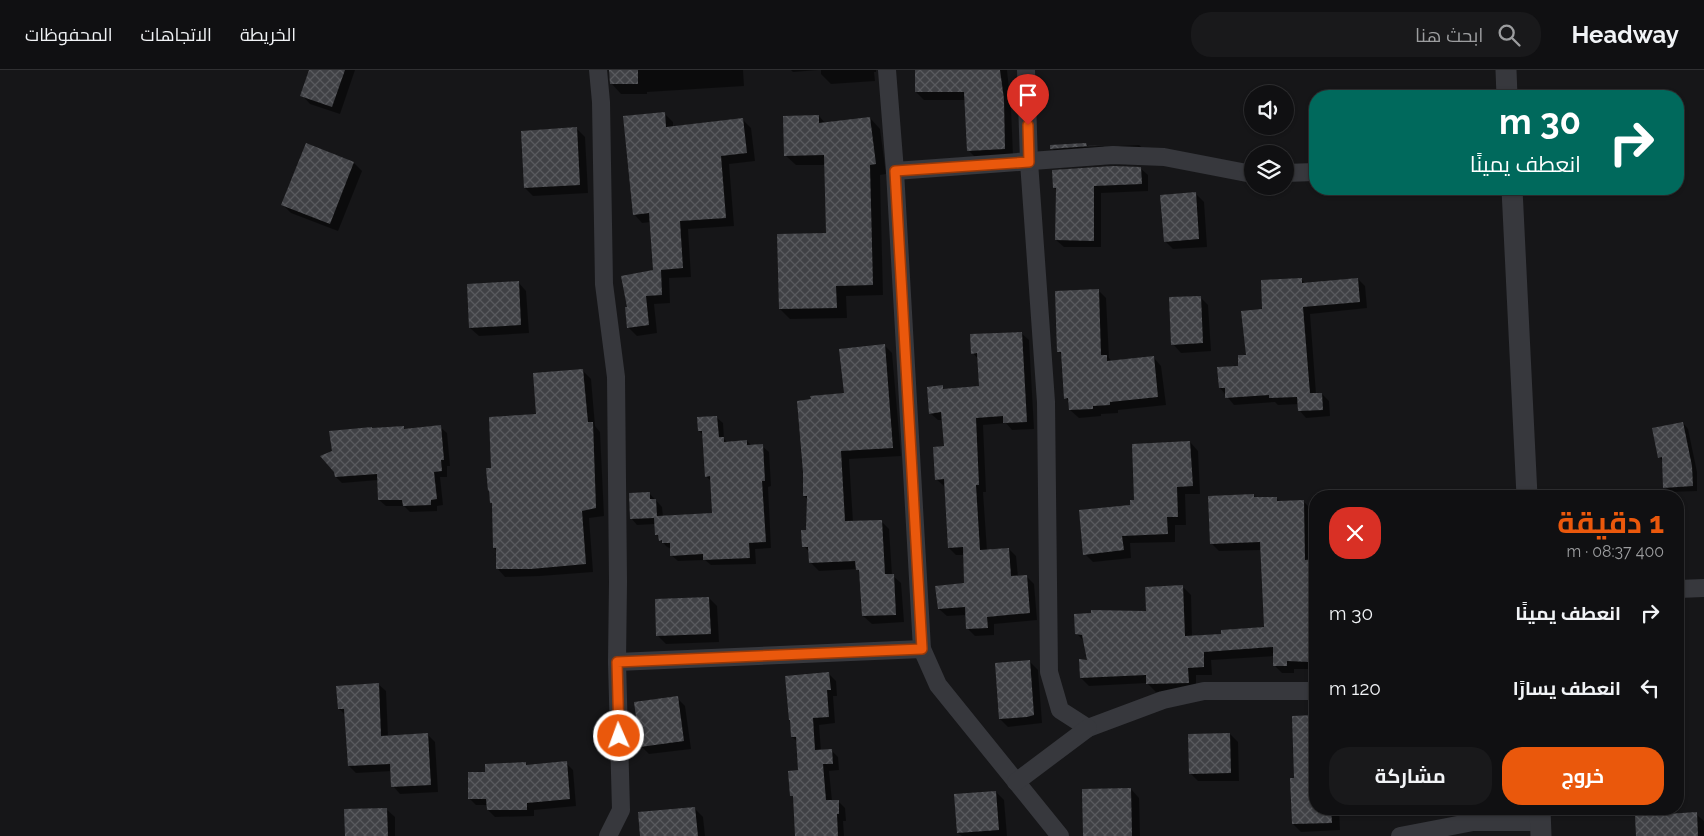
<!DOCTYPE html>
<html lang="ar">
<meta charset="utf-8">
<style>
body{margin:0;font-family:Raleway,Cairo,sans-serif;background:#19191b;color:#f1f3f6;direction:rtl;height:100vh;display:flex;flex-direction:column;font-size:19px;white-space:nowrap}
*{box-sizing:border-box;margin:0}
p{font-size:16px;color:#9c9d9f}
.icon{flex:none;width:28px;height:28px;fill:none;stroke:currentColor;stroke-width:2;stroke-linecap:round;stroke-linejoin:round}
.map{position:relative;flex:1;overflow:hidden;direction:ltr}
.details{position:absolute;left:1309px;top:420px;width:375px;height:325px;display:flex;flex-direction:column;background:#101012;border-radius:20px;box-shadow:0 1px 4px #0004,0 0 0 1px #303032;direction:rtl}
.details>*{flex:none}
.hud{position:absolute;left:1309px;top:20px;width:375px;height:105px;border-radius:20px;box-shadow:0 1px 4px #0004,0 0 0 1px #303032;direction:rtl;background:#00695c;color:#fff;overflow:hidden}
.fabs{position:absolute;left:1244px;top:15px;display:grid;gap:10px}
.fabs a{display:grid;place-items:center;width:50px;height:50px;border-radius:50%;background:#101012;box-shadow:0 1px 4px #0004,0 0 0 1px #303032;font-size:25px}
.pin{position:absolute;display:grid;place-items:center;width:42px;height:42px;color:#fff;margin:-51px -21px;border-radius:50% 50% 50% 0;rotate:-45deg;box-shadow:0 0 5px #0007}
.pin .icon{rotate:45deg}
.me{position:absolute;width:55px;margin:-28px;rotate:358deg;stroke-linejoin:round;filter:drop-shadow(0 0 4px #0008)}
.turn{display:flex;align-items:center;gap:18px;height:105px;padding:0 20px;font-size:22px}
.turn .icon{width:65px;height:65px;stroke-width:2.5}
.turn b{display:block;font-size:35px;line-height:42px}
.round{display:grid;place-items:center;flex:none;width:52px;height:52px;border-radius:20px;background:#19191b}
.headline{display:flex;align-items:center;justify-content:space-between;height:85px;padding:0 20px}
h1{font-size:30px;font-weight:700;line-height:38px;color:#ea580c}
.primary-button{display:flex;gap:10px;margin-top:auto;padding:10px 20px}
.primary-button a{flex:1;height:58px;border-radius:20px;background:#ea580c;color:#fff;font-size:20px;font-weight:700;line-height:58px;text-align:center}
.primary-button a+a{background:#19191b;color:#f1f3f6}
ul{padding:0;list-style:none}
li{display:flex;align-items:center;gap:15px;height:75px;padding:0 20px}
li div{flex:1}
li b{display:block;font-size:19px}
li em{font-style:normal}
header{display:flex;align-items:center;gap:30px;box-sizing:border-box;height:70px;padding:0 25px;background:#101012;border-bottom:1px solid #303032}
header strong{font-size:24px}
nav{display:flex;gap:28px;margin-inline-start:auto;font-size:18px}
.search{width:350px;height:45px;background:#19191b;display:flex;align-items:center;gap:12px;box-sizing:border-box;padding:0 18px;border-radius:20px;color:#9c9d9f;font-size:19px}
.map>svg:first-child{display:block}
.shadow{fill:#0007}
.building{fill:url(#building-cross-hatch)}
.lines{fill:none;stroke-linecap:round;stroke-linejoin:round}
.minor{stroke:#37383d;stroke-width:18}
.tertiary{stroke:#37383d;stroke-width:21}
.route-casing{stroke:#983908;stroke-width:12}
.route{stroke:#ea580c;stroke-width:9}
</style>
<header>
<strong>Headway</strong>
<div class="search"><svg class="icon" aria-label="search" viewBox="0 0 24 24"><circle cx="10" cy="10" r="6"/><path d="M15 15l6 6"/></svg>ابحث هنا</div>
<nav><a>الخريطة</a><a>الاتجاهات</a><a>المحفوظات</a></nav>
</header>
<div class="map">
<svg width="1704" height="766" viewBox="0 0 1704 766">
<defs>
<pattern id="building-cross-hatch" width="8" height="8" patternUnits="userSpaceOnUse" patternTransform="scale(1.25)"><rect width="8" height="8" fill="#404145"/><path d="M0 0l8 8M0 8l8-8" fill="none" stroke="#595a5e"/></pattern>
</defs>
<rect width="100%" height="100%" fill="#161618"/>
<!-- shadow -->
<g class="shadow">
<path d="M310,0H355L340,44L310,34L302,25Z"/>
<path d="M609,0H743L744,16L647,22V24H621L611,13Z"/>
<path d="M791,0H818L793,2Z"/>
<path d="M821,0H876V2H874L875,11L831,14L821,4Z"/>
<path d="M916,0H1007L1011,38L1013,86L976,88L968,80L965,30H924L916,22Z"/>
<path d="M664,43L673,52V57L742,49L751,58L755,91L729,94L734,156L688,159L691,207L669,208L670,233L654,234L657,263L637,266L628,257L654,201L651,152L642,153L634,144Z"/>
<path d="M819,46L826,54L870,48L880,59L886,104L880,105L883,225L846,226L847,248L790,249L780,239L828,164L826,95H796L785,85Z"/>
<path d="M577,59L585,67L588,123L533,126L525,118Z"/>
<path d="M1086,74L1089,77L1103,76L1110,83L1060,87L1052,78Z"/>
<path d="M306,75L354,93L362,101L338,161L291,143L283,135Z"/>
<path d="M1139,75L1145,80L1123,79L1119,76Z"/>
<path d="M1140,98L1148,105V121L1101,123V177H1064L1056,170L1057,120L1054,118Z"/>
<path d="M1196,124L1204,132L1207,177L1173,179L1165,171Z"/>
<path d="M1301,209L1306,214L1358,209L1365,216L1367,238L1310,244L1316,324H1322L1329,331L1330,346L1306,348L1299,340V334L1278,335L1275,332L1234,335L1220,318L1248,286L1264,240Z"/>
<path d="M518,212L526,221L529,263L479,266L470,258Z"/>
<path d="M1098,220L1106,228L1109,288L1112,292L1153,287L1161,296L1166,335L1118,340V343L1101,344V346L1079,348L1070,340V333L1066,328L1063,286L1058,281Z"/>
<path d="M1200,227L1208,235L1211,281L1181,283L1173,274Z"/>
<path d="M1021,263L1029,270L1034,359L1012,360L1006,353L983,355L986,422H983L987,481L1009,479L1016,486L1018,507L1026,506L1034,514L1037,550L994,554V565L975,566L967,558L966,545L947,546L939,539L965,514L964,485H956L949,478L945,417L936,409L945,377L943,350H938L930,343L942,317L945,320L980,317L978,289L973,283Z"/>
<path d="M884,275L892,283L901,386L849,389L853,452L881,451L889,459L892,505L901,513L904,552L872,554L863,546L861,503L857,499L819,501L811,493L810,483L804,476L808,461V430L804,426L845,324Z"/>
<path d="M583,301L591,309L595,356L600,362L604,446L589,448L593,502L540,506L505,507L497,498V481L494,478V435L491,432V422L489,420L493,399L537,345Z"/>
<path d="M716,347L723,353L724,369L728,373L747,371L752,376H762L769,382L771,416L768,417L771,478L755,479L756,494L711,495L705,490L678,491L671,485V479L666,476L656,464L655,454L637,455L631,448L649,423L662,437L663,447L713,444L712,412L706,406L703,365L699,361Z"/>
<path d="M1683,353L1688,359L1697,402V421L1670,422L1665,417L1663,391L1659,387Z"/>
<path d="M440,357L447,363L450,396H447V407H440L443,435L437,436V441L410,442L404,436H386L379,430L378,410L342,413L336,407L373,360L404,358L406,360Z"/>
<path d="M1190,372L1198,381L1200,424H1185L1186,455H1175V472L1130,473L1131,488L1093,492L1085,484Z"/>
<path d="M1253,425L1257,428H1276L1281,432H1304L1312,440L1313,491H1315V599H1294V603H1282L1274,595V586L1211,590L1212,605H1196V620L1156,622L1147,613L1089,616L1081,608L1088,591L1084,571L1076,563L1148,542L1183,517L1191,525L1192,567L1223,565L1265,558L1261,480L1219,481L1211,473Z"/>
<path d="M709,528L717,536L719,572L666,574L658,566Z"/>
<path d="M1029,591L1038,600L1042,653L1008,657L1000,649Z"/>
<path d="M829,604L836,611L837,626H833L835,653L819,655L821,681L831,680L838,687L839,700L829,701L832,731H838L845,738L846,751H843L844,766H796L795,728L792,725L800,701L797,671L792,667Z"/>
<path d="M378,614L386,621L388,667L427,664L435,672L438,722L400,724L393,716L392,701L356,703L349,696L346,645L339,639Z"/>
<path d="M677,628L685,636L691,679L649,684L641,676Z"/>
<path d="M1315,646V739H1339L1340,760L1301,762L1293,754L1296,709Z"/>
<path d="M1230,664L1238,672L1239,711H1198L1190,703Z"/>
<path d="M566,693L573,700L576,736L534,740V746L495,747L488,740V735H476L469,728L487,704L526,694L528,696Z"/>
<path d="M1131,719L1139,728L1140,766H1084Z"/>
<path d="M996,722L1004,730L1007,766H962L958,763Z"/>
<path d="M386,739L395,747V766H346Z"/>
<path d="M695,739L703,747L705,766H642Z"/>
<path d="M1696,744L1704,751V766H1638Z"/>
</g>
<!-- building -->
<g class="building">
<path d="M309,0H345L332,37L300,26Z"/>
<path d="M609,0H638V14H610Z"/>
<path d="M915,0H1000L1004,29L1005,79L967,81L964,22H915Z"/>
<path d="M665,42L666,57L743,48L747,83L721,86L726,148L680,151L683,198L661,200L662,225L646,226L649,255L627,258L625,237H627L621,206L653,200L649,143L633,145L623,46Z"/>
<path d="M819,45V53L870,47L876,94L870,95L873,215L836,216L837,238L779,239L777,164L826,163L824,85L784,86L783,46Z"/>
<path d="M577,57L580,115L524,118L521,61Z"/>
<path d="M306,73L354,92L330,154L281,135Z"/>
<path d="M1086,73L1087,76L1104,75L1050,79V75Z"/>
<path d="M1113,96L1141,97L1142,114L1094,116V171L1055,170L1056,118H1053L1052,100Z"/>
<path d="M1196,122L1199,169L1164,172L1160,125Z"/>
<path d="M1302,208V213L1358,208L1360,232L1303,237L1310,323H1322L1323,340L1298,341L1297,327L1269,328V325L1225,328V318H1219L1217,297L1238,296V285H1246L1241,241L1262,239L1261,210Z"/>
<path d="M519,211L521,255L469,258L467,214Z"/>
<path d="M1099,219L1101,285H1107V291L1154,286L1158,327L1110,332V335L1093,336V339L1069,340L1068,328L1064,329L1061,282H1057L1055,221Z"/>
<path d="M1201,226L1203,273L1171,275L1169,227Z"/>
<path d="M1022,262L1027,352L1003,353V346L976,348L979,415H976L980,480L1009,478L1011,506L1027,505L1030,543L987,547L988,558L966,559L965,537L938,539L935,516L964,513L963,477L948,478L944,409L935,410L933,377L944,376L941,342L929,344L927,317L943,315V319L979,316L977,283L971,284L970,264Z"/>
<path d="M885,274L893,378L841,381L845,451L882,450L885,504H894L896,545L862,546L859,500H856L855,491L809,493L808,477H802L801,460H806L807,426H803V402L797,331L811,329L810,326L844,323L839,279Z"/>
<path d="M583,299L588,352H593L596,438L582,441L586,494L531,499H496V478H493L492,433H490L489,420L488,421L486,398H491L489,347L536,344L533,303Z"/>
<path d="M717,346L719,367H724V372L747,370V375L763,374L765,411H762L766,472L749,473L750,488L703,490V484L670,486V473H662V470L659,471L658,465H655L654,448L630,449L629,423L650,422V429H656L657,446L712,443L710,406L705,407L702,361H698L697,347Z"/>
<path d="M1683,352L1692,396L1693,416L1663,418L1662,387L1658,388L1652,358Z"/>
<path d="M441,355L444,390H441L442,401L434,402L437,429L431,430V435L403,436L402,430H378L377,404L335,407L334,402L320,386L332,381L329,361L372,357V358L404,356V359Z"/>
<path d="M1190,371L1193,416L1177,417L1178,447H1167L1168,464L1122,466L1124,480L1083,485L1079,440L1130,435V430H1134L1132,374Z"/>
<path d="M1254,424V427H1277V431L1304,430L1305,490L1315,489V546H1311L1310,592L1287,591V596H1273V577L1204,582V597L1188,598L1189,613L1146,614V605L1080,608L1079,589L1087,590L1082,565L1075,564L1074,544L1091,543V540L1146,541L1145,517L1183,515L1185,566L1221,564V560L1264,557L1260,472L1210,474L1208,426Z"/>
<path d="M709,527L711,564L656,566L655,529Z"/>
<path d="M1030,590L1034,645L1027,647L999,649L995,593Z"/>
<path d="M829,602L831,620H827L829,647L813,648L815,680L832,679L833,694H823L826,730H839V744H837L838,766H795L793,726H790L788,701L798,700L796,667H791L790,650H789L785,606Z"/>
<path d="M379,613L381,666L428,663L431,715L391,717L390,694L348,696L344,639H338L336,616Z"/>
<path d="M678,626L684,671L640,677L634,632Z"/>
<path d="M1315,645V739H1331L1332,753L1292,754L1290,708H1294L1292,646Z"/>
<path d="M1230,663L1231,703L1189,704L1188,664Z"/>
<path d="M567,691L570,729L527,733V740H487L486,729H468V702H485V694L526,692V695Z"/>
<path d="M1131,718L1132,766H1083L1082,719Z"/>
<path d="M996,721L999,760L957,763L954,724Z"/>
<path d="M695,737L698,766H640L638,742Z"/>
<path d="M387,738L388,766H345L344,739Z"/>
<path d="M1697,742L1698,766H1636L1635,746Z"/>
</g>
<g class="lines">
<!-- minor -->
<g class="minor">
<path d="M598,0L601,32L604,214L616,307L618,512L617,592L621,740L608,766"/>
<path d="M887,0L895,101L922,579L938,615L1060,766"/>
<path d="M1026,0L1029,92L1046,332L1049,602L1060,640L1088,658L1163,630L1204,621H1315"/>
<path d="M895,101L1113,85L1164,87L1252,104"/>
<path d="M1285,103L1315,102"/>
<path d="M1678,519L1704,518"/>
<path d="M617,592L922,579"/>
<path d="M1016,712L1088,658"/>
<path d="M1400,766L1473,752H1541"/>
</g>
<!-- tertiary -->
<g class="tertiary">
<path d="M1506,0L1507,26"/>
<path d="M1512,119L1527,426"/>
<path d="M1540,739L1541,766"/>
</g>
</g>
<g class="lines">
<defs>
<path id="route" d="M619,666L617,592L922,579L895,101L1029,92L1028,55"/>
</defs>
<!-- route casing -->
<use href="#route" class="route-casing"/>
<!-- route -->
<use href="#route" class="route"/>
</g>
</svg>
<div class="fabs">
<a><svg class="icon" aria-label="sound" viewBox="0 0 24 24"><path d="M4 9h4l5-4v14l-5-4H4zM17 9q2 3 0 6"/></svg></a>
<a><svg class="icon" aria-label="layers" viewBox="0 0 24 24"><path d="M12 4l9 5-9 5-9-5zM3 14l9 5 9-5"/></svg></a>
</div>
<div class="pin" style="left:1028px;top:55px;background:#d93025"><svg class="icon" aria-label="arrive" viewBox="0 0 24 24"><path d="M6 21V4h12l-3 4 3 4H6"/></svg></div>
<svg class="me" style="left:619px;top:666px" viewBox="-20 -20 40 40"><circle r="17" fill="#ea580c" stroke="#fff" stroke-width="3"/><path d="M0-11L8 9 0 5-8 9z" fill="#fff"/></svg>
<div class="hud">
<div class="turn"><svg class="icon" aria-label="right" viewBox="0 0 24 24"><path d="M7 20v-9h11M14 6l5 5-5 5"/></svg><div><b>30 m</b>انعطف يمينًا</div></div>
</div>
<section class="details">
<div class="headline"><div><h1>1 دقيقة</h1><p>400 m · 08:37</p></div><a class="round" style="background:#d93025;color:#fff"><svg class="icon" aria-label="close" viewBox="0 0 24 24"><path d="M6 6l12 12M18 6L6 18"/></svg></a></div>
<ul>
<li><svg class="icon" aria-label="right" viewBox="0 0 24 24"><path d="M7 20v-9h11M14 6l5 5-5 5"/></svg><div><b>انعطف يمينًا</b></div><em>30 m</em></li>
<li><svg class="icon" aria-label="left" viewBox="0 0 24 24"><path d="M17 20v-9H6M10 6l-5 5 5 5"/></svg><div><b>انعطف يسارًا</b></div><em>120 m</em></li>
</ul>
<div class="primary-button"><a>خروج</a><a>مشاركة</a></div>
</section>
</div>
